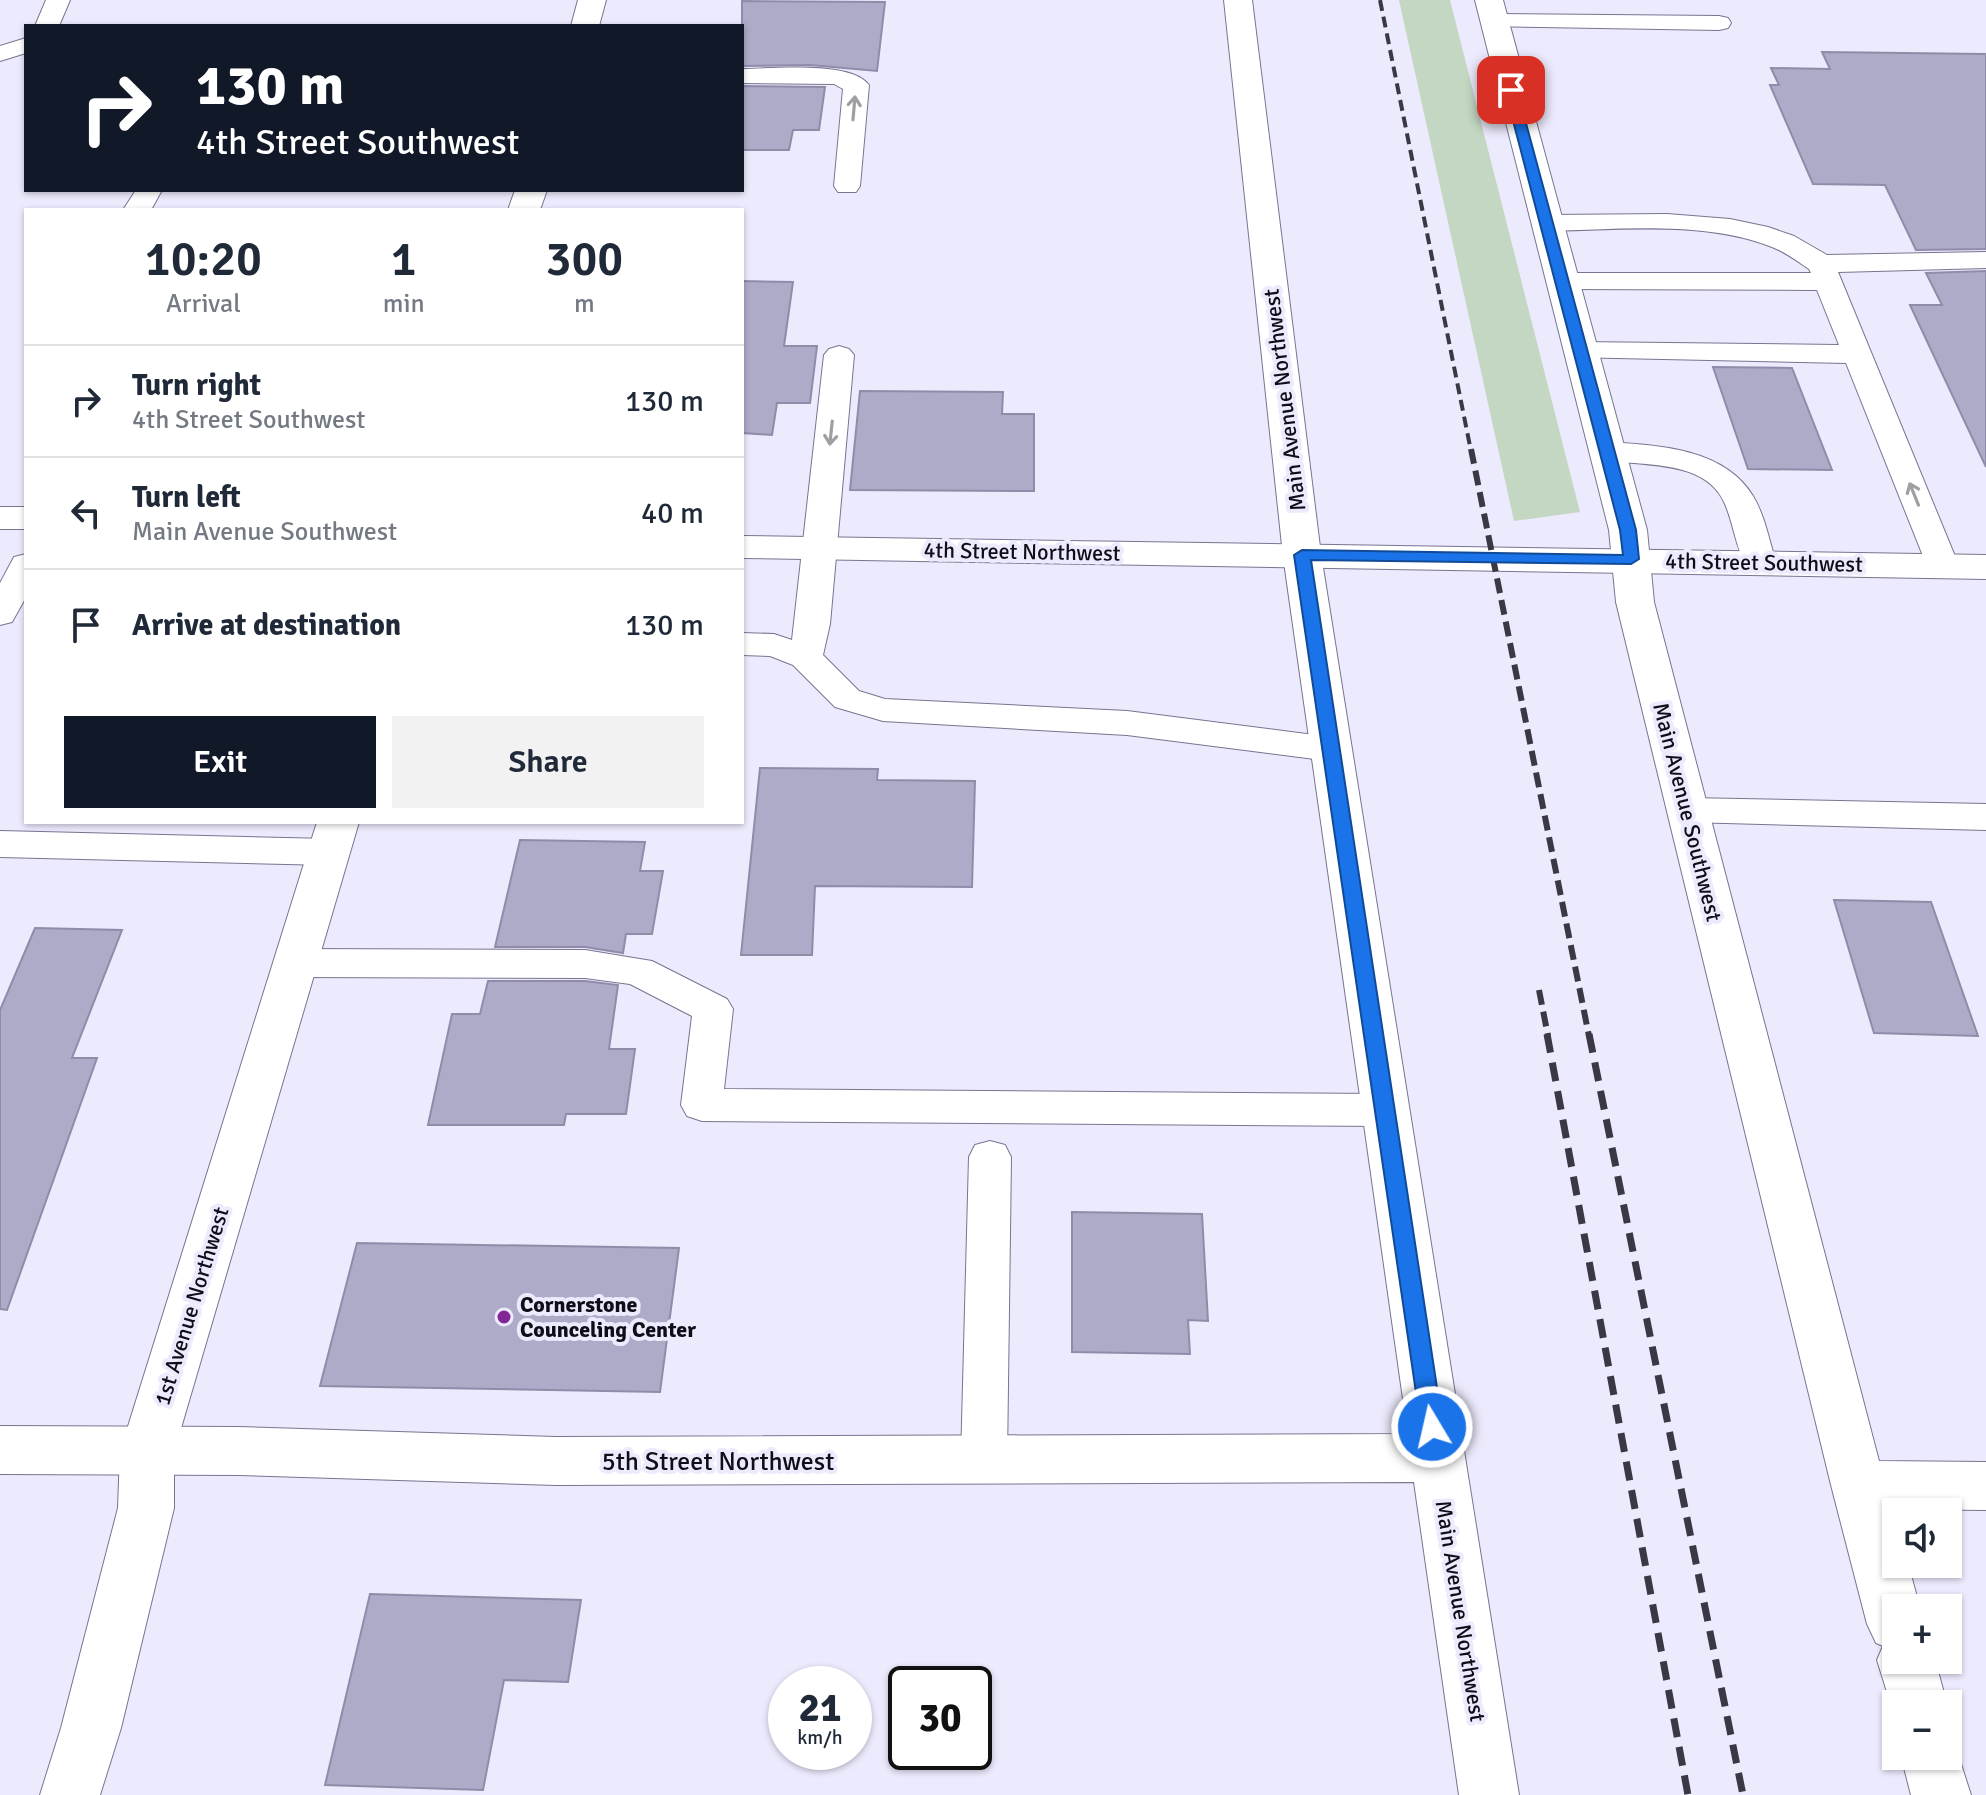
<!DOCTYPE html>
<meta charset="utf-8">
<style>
body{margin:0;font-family:Signika,sans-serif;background:#f2f2f3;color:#1f2937;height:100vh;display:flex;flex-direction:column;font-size:30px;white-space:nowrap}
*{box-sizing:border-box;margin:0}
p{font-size:26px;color:#747a83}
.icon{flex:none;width:44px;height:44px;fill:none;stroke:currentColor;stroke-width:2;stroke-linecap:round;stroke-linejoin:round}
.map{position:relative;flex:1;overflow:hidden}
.details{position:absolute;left:24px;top:208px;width:720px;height:616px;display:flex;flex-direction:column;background:#fff;border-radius:0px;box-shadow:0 2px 6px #0004}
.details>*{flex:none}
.hud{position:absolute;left:24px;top:24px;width:720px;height:168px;border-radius:0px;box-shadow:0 2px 6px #0004;background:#111827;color:#fff;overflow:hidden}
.buttons{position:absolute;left:1882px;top:1498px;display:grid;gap:16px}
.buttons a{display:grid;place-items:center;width:80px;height:80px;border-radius:0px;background:#fff;box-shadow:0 2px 6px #0004;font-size:40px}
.speed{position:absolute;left:768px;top:1666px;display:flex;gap:16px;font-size:40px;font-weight:700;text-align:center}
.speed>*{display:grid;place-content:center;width:104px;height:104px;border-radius:50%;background:#fff;box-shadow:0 2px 6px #0004;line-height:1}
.speed small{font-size:20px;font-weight:400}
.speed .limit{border:4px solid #111;border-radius:12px;background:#fff;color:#111}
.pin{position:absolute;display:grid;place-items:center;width:68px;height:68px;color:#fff;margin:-34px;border-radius:16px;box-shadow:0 4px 12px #0006}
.me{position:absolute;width:88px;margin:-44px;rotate:351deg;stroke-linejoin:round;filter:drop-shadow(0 0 6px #0008)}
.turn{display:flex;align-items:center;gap:28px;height:168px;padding:0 40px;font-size:36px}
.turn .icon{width:104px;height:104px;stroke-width:2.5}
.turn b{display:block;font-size:56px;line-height:68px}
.eta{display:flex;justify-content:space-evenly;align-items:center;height:136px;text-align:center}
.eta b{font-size:48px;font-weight:600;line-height:56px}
.action{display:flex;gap:16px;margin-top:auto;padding:16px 40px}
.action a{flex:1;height:92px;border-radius:0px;background:#111827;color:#fff;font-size:32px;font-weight:600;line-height:92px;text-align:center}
.action a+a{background:#f2f2f3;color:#1f2937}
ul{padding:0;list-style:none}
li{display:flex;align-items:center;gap:24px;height:112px;padding:0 40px;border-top:2px solid #e0e1e3}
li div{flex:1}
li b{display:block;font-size:30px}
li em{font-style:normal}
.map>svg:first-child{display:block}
.green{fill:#c3d7c2}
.building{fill:#aeabc9;stroke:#8f8ca9;stroke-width:2}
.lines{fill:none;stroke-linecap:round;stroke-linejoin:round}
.service-casing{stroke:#787491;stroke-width:2}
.minor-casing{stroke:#787491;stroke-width:2}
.tertiary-casing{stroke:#787491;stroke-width:2}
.secondary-casing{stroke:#787491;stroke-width:2}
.service{fill:#fff;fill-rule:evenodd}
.minor{fill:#fff;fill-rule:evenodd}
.tertiary{fill:#fff;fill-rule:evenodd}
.secondary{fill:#fff;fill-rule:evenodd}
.rail-far2{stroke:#393844;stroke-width:4;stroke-dasharray:11 6;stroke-linecap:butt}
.rail-far1{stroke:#393844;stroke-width:6;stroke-dasharray:15 7;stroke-linecap:butt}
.rail{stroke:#393844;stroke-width:7;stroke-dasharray:19 10;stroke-linecap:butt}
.oneway{stroke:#9f9fa3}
.route{fill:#1a73e8;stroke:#114b97;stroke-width:2}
.poi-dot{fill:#822793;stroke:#eceafd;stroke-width:3}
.labels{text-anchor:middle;stroke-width:8;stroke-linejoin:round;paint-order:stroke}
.street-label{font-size:22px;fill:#0f0e18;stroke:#eceafd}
.poi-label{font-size:22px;font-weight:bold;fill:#0f0e18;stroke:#eceafd;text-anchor:start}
.near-street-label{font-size:26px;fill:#0f0e18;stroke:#eceafd}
</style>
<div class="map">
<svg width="1986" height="1795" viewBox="0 0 1986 1795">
<rect width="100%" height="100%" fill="#eceafd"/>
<!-- green -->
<path class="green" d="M1399,0H1450L1580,512L1514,521Z"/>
<!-- building -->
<g class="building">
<path d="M742,1L885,2L877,71L810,65L742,66Z"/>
<path d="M1822,52L1986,54V249L1916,250L1885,185L1813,184L1770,85H1779L1771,68L1830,69Z"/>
<path d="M742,86L825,87L819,130H793L789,150H742Z"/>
<path d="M1986,271V467L1910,305H1942L1926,273Z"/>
<path d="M742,281L793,282L784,346H817L810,403H777L772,435L742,433Z"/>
<path d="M1713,367L1792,368L1832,470L1748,469Z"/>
<path d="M860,391L1003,392L1002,414H1034V491L850,490Z"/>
<path d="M760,768L878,769L877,780L975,781L972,887L815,886L812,955H741Z"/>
<path d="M520,840L645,842L640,871H663L652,934H626L623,953L585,947H495Z"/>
<path d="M1834,900L1931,902L1978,1036L1874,1033Z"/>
<path d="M35,928L122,930L72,1058H97L7,1310L0,1309V1010Z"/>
<path d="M488,981H585L618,985L609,1049H635L626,1114H566L564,1125H428L452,1014H480Z"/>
<path d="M1072,1212L1202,1214L1208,1321L1188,1320L1190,1354L1072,1352Z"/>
<path d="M357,1243L679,1248L660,1392L320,1386Z"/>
<path d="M370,1594L581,1600L568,1682L504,1680L483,1790L325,1785Z"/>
</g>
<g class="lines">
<defs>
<g id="service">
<path d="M46,0H70L59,26H35Z"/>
<path d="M1494,14L1719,16L1728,18L1731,23L1728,28L1719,30L1485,26L1482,21L1485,16Z"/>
<path d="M26,38V53L0,61V46Z"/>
<path d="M742,69C771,69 851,60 869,85L860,186L856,192H838L834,186L843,89L834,84L742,83Z"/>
<path d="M136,190H162L151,210H123Z"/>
<path d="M1667,214L1730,219L1768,227L1794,236L1827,255L1986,252V268L1838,272L1959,566L1955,573L1943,576L1931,573L1927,566L1846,363L1569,357L1564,351L1569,345L1579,342L1839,345L1817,290L1561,289L1551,287L1547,281L1551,275L1561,273H1811L1809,269C1797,261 1785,252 1772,247C1702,220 1619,230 1546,231L1536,229L1532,223L1536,217L1546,215Z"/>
<path d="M839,346L849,349L854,355L830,624L823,655L859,691L885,699L1127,711L1330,737L1343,741L1348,749L1343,757L1330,761L1127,735L883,721L835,707L793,665L770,656L742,655V633L774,634L792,640L824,355L829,349Z"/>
<path d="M1606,442C1657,445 1724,448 1753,496C1765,516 1769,540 1776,562L1772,569L1760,572L1748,569C1736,550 1734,525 1725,504C1705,456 1636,468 1595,458L1591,451L1595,444Z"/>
<path d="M26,554V597L12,622L0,625V583L14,557Z"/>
<path d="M1688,798L1986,804V830L1688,822L1675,819L1670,810L1675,801Z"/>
<path d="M0,831L329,839L342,843L348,852L342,861L329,865L0,857Z"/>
<path d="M296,949L585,950L652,961L727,999L733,1009L724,1089L1384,1094L1399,1099L1405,1110L1399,1121L1384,1126L702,1121L687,1116L681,1105L692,1016L630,984L585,978L296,977L282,973L276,963L282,953Z"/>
<path d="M990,1141L1005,1145L1011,1157L1007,1460L1001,1474L984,1480L967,1474L961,1460L969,1157L975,1145Z"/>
</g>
<g id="minor">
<path d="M1224,0H1252L1321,555L1519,1795H1459L1414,1482L556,1485L239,1475L0,1474V1426L239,1427L556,1437L1408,1434L1283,555Z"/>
<path d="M1475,0H1503L1647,530L1654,602L1879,1461L1986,1462V1510L1892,1509L1896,1523V1564H1908L1920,1608H1896V1660H1935L1947,1704H1896V1721L1877,1660L1883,1646L1876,1643L1867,1624L1831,1485L1616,602L1609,530Z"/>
<path d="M1948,1734L1952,1736L1971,1795H1911L1901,1756H1948Z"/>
</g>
<g id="tertiary">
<path d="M578,0H606L599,26H571Z"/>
<path d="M515,190H547L540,210H508Z"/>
<path d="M317,822H359L174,1452V1508L121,1728L100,1795H40L61,1728L118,1508L120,1452Z"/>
</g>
<g id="secondary">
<rect x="0" y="507" width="26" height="22"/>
<path d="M742,536L1986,555V579L742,558Z"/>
</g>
</defs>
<!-- service casing -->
<use href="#service" class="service-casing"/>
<!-- minor casing -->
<use href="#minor" class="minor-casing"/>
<!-- tertiary casing -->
<use href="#tertiary" class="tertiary-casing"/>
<!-- secondary casing -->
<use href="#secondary" class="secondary-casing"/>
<!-- service -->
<use href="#service" class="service"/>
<!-- minor -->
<use href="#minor" class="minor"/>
<!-- tertiary -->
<use href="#tertiary" class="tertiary"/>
<!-- secondary -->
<use href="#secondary" class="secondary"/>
<!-- rail-far2 -->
<path class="rail-far2" d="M1380,0L1471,451"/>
<!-- rail-far1 -->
<g class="rail-far1">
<path d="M1471,449L1589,1036"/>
<path d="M1539,990L1548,1036"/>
</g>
<!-- rail -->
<g class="rail">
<path d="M1547,1034L1688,1795"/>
<path d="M1589,1034L1743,1795"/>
</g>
</g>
<!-- one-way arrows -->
<defs><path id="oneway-shaft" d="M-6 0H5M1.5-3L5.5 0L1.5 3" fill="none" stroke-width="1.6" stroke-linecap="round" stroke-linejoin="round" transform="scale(2)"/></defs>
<g class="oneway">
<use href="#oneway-shaft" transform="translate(854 108) rotate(-85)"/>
<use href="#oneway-shaft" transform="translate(831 433) rotate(96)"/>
<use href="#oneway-shaft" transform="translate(1914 494) rotate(-112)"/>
</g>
<!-- route -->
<path class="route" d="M1511,86L1517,90L1636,530L1639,559L1631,564L1311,560L1443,1427L1440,1434L1432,1437L1424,1434L1421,1427L1294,555L1302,550L1623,555L1620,530L1505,90Z"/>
<!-- markers -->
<circle class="poi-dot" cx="504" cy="1317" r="8"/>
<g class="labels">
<!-- street labels -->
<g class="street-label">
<text transform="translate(1284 400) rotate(-97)" y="8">Main Avenue Northwest</text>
<text transform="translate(1022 551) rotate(1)" y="8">4th Street Northwest</text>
<text transform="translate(1764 562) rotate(1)" y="8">4th Street Southwest</text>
<text transform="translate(1688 812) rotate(76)" y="8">Main Avenue Southwest</text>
<text transform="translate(191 1306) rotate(-73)" y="8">1st Avenue Northwest</text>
<text transform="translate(1461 1611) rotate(81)" y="8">Main Avenue Northwest</text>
</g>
<!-- poi labels -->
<g class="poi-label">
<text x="520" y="1312">Cornerstone<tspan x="520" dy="25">Counceling Center</tspan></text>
</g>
<!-- near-street labels -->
<g class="near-street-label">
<text x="718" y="1470">5th Street Northwest</text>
</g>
</g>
</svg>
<div class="buttons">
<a><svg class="icon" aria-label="sound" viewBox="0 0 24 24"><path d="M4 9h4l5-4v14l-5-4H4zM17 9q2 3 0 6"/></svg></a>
<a>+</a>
<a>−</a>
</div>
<div class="speed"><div>21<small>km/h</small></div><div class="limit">30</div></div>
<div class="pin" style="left:1511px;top:90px;background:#d93025"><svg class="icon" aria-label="arrive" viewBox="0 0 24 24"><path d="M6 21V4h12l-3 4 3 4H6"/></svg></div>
<svg class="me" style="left:1432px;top:1427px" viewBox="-20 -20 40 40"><circle r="17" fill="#1a73e8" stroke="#fff" stroke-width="3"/><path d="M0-11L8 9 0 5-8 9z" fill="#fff"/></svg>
<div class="hud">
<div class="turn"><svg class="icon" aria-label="right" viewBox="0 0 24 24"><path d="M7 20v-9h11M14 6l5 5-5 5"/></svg><div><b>130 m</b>4th Street Southwest</div></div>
</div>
<section class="details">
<div class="eta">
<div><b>10:20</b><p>Arrival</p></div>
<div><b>1</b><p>min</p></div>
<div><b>300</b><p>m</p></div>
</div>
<ul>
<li><svg class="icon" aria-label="right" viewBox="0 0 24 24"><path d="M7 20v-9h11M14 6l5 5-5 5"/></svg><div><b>Turn right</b><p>4th Street Southwest</p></div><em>130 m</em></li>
<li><svg class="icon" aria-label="left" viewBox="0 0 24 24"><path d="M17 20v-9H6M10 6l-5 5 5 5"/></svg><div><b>Turn left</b><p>Main Avenue Southwest</p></div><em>40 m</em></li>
<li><svg class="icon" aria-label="arrive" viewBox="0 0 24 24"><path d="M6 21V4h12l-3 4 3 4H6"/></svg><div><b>Arrive at destination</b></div><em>130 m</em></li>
</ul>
<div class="action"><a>Exit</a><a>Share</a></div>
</section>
</div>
